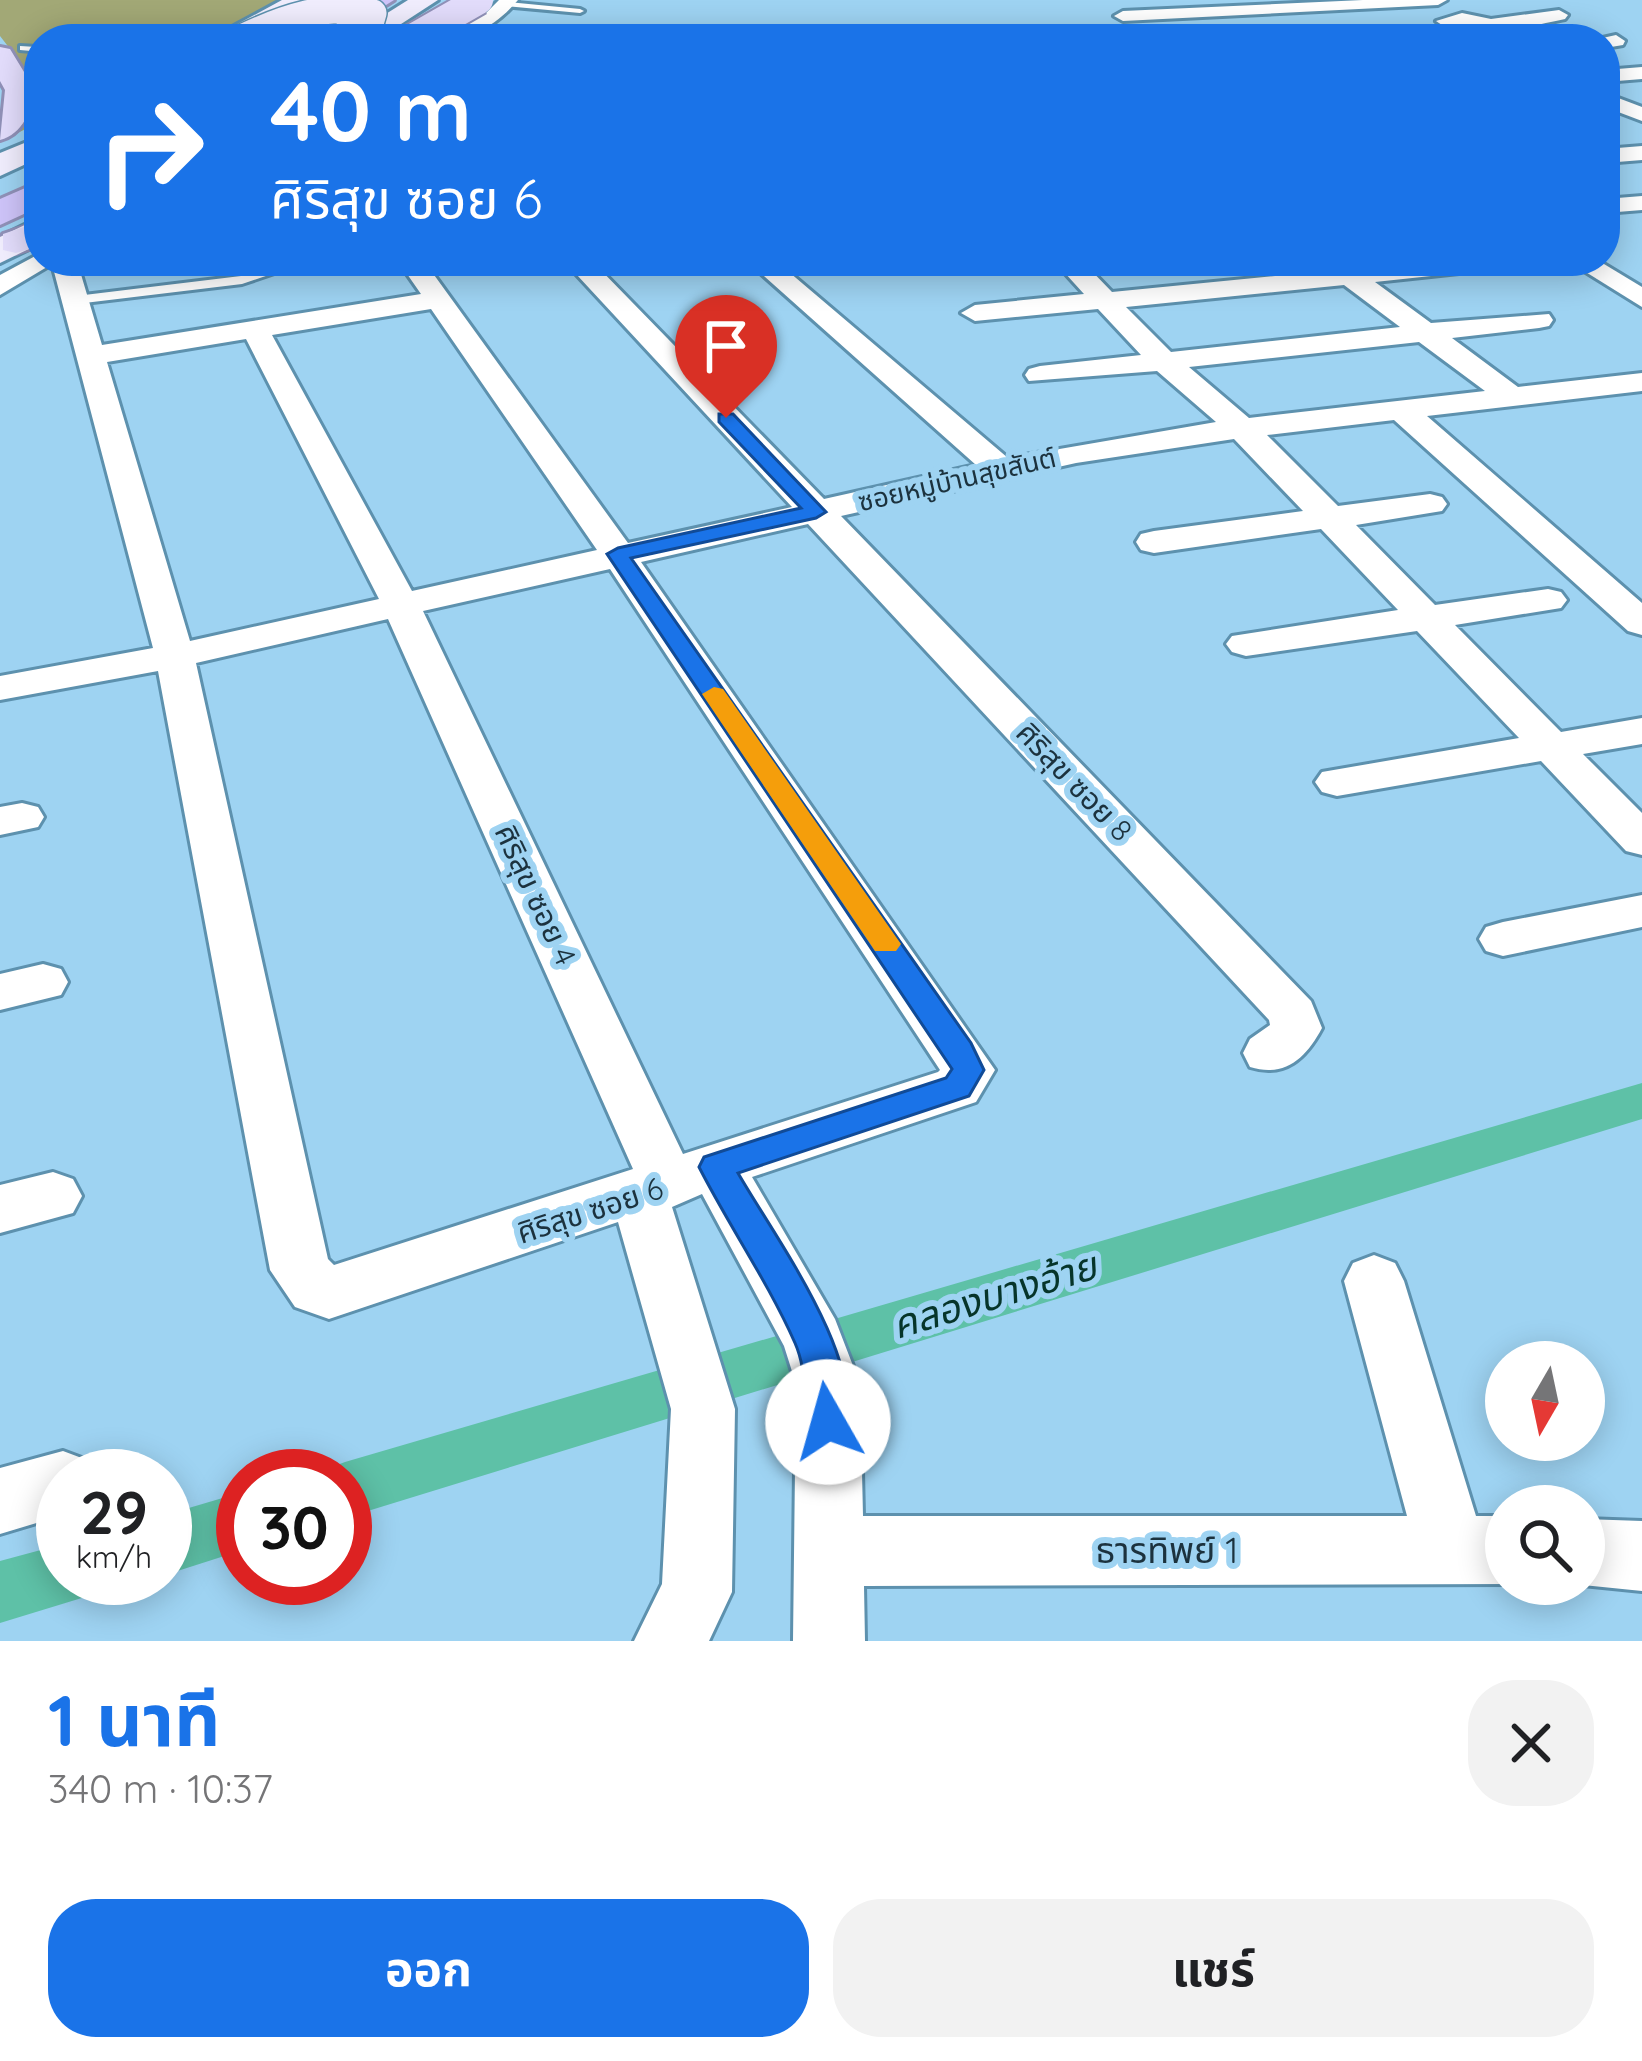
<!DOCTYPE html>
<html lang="th">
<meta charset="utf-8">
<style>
body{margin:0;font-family:Quicksand,"Noto Sans Thai",sans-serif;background:#f2f2f2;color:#202124;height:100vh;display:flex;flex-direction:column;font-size:45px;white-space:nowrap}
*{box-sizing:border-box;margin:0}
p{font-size:39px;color:#757577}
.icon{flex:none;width:66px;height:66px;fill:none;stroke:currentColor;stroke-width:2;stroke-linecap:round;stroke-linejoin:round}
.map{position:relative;height:1641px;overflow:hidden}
.side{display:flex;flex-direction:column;background:#fff;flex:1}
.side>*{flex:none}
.hud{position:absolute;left:24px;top:24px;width:1596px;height:252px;border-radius:48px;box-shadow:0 6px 30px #0003;background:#1a73e8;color:#fff;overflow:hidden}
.needle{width:78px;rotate:189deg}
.buttons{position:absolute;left:1485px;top:1341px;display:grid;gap:24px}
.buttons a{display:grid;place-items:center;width:120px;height:120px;border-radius:50%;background:#fff;box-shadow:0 6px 30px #0003;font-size:60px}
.speed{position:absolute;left:36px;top:1449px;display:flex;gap:24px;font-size:60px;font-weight:700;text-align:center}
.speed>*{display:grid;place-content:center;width:156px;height:156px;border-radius:50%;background:#fff;box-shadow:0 6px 30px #0003;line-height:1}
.speed small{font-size:30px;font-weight:400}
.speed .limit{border:18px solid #d22;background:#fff;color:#111}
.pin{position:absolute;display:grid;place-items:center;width:102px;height:102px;color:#fff;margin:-123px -51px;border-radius:50% 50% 50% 0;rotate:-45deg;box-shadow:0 0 12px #0007}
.pin .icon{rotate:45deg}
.me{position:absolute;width:132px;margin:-66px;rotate:353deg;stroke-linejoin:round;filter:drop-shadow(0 0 9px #0008)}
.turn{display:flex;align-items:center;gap:42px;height:252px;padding:0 48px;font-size:54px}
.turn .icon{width:156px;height:156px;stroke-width:2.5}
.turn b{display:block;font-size:84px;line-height:102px}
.round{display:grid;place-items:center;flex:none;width:126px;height:126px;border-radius:48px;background:#f2f2f2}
.headline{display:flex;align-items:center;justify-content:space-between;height:204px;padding:0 48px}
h1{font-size:72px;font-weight:700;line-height:90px;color:#1a73e8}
.primary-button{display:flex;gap:24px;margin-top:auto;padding:24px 48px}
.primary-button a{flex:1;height:138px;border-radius:48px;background:#1a73e8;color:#fff;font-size:48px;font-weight:700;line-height:138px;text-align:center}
.primary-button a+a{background:#f2f2f2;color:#202124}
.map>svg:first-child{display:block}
.green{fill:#a2a876}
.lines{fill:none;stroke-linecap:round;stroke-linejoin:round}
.canal{fill:#5ec1a7;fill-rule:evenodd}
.lane-casing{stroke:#5d91ae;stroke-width:6}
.street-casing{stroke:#5d91ae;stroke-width:6}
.secondary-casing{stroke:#5d91ae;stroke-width:6}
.primary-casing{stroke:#9091b8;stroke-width:6}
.highway-casing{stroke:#9091b8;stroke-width:6}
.lane{fill:#fff;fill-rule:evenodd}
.street{fill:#fff;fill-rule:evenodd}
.secondary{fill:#f0edfd;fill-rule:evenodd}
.primary{fill:#e2dcfb;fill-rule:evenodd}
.highway{fill:#cec4f9;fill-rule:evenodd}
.secondary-bridge-casing{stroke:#5d91ae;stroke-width:30;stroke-linecap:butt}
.primary-bridge-casing{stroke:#9091b8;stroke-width:32;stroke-linecap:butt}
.secondary-bridge{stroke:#f0edfd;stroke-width:27}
.primary-bridge{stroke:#e2dcfb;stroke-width:28}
.route{fill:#1a73e8;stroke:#114b97;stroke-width:3}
.slow{fill:#f59e0b}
.labels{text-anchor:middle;stroke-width:12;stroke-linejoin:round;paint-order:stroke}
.far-street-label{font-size:27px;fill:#1c323e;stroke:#9ed3f2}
.street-label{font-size:30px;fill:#1c323e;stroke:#9ed3f2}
.near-street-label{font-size:36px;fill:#1c323e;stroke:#9ed3f2}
.near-water-label{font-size:39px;font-style:italic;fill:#06352a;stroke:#9ed3f2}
</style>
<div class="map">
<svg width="1642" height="1641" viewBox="0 0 1642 1641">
<rect width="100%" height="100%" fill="#9ed3f2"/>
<!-- green -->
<path class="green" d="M0,0H283L202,39H39V122L8,138L29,111L32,90L31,76L0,36Z"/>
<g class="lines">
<!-- canal -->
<g class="canal">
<path d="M1642,1083V1119L345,1518V1476H322L324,1470L345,1462Z"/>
<path d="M243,1492V1550L165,1575V1515Z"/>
<path d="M63,1544V1578H92L85,1597L0,1623V1561Z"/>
</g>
<defs>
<g id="lane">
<path d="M507,2L580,9L584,11L580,13L504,6Z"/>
<path d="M20,46L37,47L39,59L31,51L20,50Z"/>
<path d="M291,261H310L242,284L76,304L70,300L76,296L241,276Z"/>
</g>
<g id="street">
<path d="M499,0H518C496,26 472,39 439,39L485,14Z"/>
<path d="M1363,0H1447L1438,5L1123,21L1114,16L1123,11Z"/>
<path d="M1559,10L1568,15L1565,19C1529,26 1467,44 1436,21L1462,13L1491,19Z"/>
<path d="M1616,35L1625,41L1623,45L1605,48V39H1598Z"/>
<path d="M1642,67V79L1605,82V70Z"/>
<path d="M1605,93L1642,107V121L1605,107Z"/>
<path d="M1642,146V160L1605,163V149Z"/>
<path d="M1642,196V210L1605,213V199Z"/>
<path d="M39,254V261H77L102,345L421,294L398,261H424L628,543L792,507L564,261H592L824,499L976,465L747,261H776L1008,458L1216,422L1157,371L1029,381L1025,375L1029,369L1040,366L1141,355L1098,309L975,321L961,313L975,305L1084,294L1054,261H1082L1112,292L1327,271L1324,267L1329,261H1346L1356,268L1458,261L1463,267L1459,273L1375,282L1431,323L1549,314L1553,320L1549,326L1539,328L1452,338L1518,387L1642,373V391L1427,416L1642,603V635L1628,631L1394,420L1267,435L1338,506L1430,494L1442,497L1447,504L1442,511L1356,525L1435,605L1548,589L1561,592L1567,600L1561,608L1455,625L1561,732L1642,718V744L1583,754L1642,813V855L1626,851L1541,761L1337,796L1322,792L1315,782L1322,772L1519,738L1417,631L1246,656L1232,652L1226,644L1232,636L1398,610L1321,529L1154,553L1141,550L1136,542L1141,534L1154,531L1303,511L1234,439L1076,463L841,516L1311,1001L1322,1028C1306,1058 1285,1078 1250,1067L1243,1053L1250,1039L1270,1025L1269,1020L808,524L641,562L995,1070L976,1102L752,1177L835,1319L860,1384L863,1516H1407L1344,1281L1353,1263L1374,1255L1395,1263L1404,1281L1476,1516H1506V1584H1510L864,1586L865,1641H793L796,1384L784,1346L702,1194L672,1207L735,1409L732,1592L709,1641H634L662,1584L671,1409L618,1222L329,1319L295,1307L270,1270L158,671L0,700V676L153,648L52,264L0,295V275ZM1344,285L1400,327L1171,352L1126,307ZM431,309L597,550L412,591L272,335ZM246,339L379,599L190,641L107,362ZM1419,342L1485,391L1249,418L1189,367ZM610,569L940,1070L938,1072L683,1154L423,611ZM388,619L633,1169L334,1265L328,1259L196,663Z"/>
<path d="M1568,261H1599L1642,287V307Z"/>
<path d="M22,803L38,807L44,817L38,827L0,835V807Z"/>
<path d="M1642,895V927L1503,956L1486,951L1479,939L1486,927L1503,922Z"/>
<path d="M43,964L61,969L68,982L61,995L0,1010V974Z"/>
<path d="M53,1172L73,1179L82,1196L73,1213L0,1233V1185Z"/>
<path d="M63,1451L87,1460L94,1476H63V1515L0,1534V1468Z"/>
<path d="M1584,1519L1642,1521V1591L1573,1584H1584Z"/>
</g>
<g id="secondary">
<path d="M282,0H313L243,39H210Z"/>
<path d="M408,0H438L378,39H346Z"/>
<path d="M39,137V158L0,176V153Z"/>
<path d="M39,218V244L0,263V237Z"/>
</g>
<g id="primary">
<path d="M0,47L10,49L35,90C31,111 23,134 0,140L5,90L0,81Z"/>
<path d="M39,222V246L16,253L3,250V234Z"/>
</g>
<g id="highway">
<path d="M362,0H394L332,39H298Z"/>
<path d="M39,182V207L0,225V199Z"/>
</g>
</defs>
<!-- lane casing -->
<use href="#lane" class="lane-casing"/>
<!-- street casing -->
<use href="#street" class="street-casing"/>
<!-- secondary casing -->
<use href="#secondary" class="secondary-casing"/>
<!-- primary casing -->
<use href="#primary" class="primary-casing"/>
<!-- highway casing -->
<use href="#highway" class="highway-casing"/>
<!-- lane -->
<use href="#lane" class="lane"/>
<!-- street -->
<use href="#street" class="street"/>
<!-- secondary -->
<use href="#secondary" class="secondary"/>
<!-- primary -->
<use href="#primary" class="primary"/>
<!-- highway -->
<use href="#highway" class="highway"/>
<defs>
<path id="secondary-bridge" d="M240,39C283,18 325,3 373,13L371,20L337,39"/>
<path id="primary-bridge" d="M411,39L479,0"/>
</defs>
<!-- secondary-bridge casing -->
<use href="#secondary-bridge" class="secondary-bridge-casing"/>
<!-- primary-bridge casing -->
<use href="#primary-bridge" class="primary-bridge-casing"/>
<!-- secondary-bridge -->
<use href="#secondary-bridge" class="secondary-bridge"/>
<!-- primary-bridge -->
<use href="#primary-bridge" class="primary-bridge"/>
</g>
<!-- route -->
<path class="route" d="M719,414H733L826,512L816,518L631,558L971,1043L984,1070L969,1096L738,1173C772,1233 872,1367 842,1435L828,1440L814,1435C802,1408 809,1375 795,1343C768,1282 729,1226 699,1167L704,1157L946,1078L952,1069L607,554L618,548L801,508L719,422Z"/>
<!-- slow -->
<path class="slow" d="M714,687L723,689L896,937L901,944L896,951H875L702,694Z"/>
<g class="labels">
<!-- far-street labels -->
<g class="far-street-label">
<text transform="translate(957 480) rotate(-13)" y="9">ซอยหมู่บ้านสุขสันต์</text>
</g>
<!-- street labels -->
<g class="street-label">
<text transform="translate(1074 782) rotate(46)" y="10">ศิริสุข ซอย 8</text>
<text transform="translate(535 895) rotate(65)" y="10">ศิริสุข ซอย 4</text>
<text transform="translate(590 1211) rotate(-18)" y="10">ศิริสุข ซอย 6</text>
</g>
<!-- near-street labels -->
<g class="near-street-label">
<text x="1167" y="1563">ธารทิพย์ 1</text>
</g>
<!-- near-water labels -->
<g class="near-water-label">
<text transform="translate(994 1295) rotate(-17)" y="14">คลองบางอ้าย</text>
</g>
</g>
</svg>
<div class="buttons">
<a><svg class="needle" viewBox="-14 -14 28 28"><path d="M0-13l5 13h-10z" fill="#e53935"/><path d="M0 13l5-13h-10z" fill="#757577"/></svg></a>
<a><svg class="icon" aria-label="search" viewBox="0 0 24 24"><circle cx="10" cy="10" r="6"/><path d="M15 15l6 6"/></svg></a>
</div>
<div class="speed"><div>29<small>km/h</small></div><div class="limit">30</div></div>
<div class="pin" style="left:726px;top:418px;background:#d93025"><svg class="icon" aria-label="arrive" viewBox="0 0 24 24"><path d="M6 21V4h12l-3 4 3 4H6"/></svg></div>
<svg class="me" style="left:828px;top:1422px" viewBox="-20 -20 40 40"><circle r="19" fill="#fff"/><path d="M0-13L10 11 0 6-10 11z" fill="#1a73e8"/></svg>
<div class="hud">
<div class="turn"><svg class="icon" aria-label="right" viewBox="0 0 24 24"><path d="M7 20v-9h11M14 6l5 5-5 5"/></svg><div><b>40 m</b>ศิริสุข ซอย 6</div></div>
</div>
</div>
<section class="side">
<div class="headline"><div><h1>1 นาที</h1><p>340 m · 10:37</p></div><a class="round"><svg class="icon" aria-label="close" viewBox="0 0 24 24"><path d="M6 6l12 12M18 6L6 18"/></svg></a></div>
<div class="primary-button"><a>ออก</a><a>แชร์</a></div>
</section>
